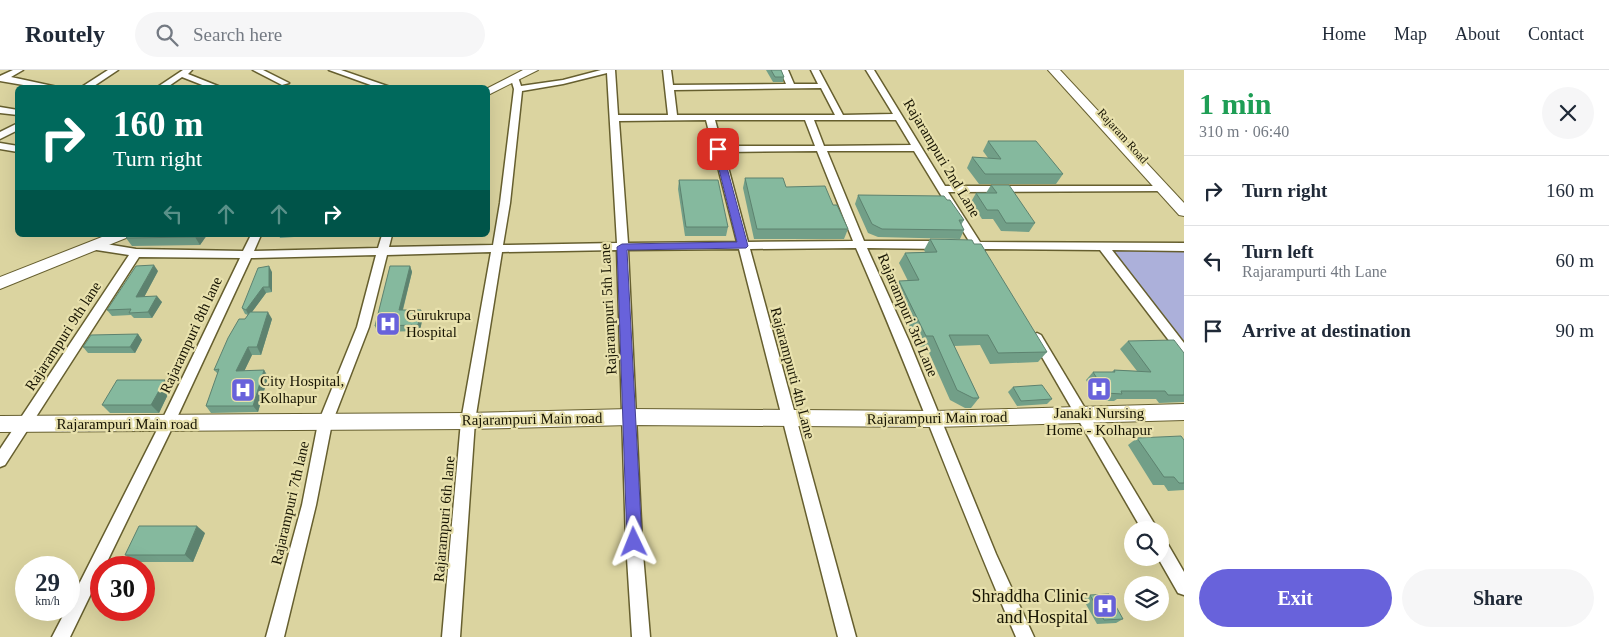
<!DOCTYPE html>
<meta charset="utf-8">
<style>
body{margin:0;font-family:Georgia,serif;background:#f6f6f7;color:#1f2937;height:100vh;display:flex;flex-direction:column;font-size:19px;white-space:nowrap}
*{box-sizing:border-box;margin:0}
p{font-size:16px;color:#747a83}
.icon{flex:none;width:28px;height:28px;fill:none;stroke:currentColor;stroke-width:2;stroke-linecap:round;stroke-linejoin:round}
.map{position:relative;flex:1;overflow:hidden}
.side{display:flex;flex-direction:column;background:#fff;width:425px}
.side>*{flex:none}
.banner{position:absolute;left:15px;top:15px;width:475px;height:152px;border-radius:8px;box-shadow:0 5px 20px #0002;background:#00695c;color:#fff;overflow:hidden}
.tools{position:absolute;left:1124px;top:451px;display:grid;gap:10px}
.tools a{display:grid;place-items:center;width:45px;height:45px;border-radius:50%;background:#fff;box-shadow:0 5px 20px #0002;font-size:25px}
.speed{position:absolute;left:15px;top:486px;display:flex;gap:10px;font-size:25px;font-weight:700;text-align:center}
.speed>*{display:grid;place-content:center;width:65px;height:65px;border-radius:50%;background:#fff;box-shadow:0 5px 20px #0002;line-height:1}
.speed small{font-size:12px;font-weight:400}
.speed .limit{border:8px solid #d22;background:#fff;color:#111}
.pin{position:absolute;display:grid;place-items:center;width:42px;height:42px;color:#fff;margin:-21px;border-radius:10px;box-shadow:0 2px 8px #0006}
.me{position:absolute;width:55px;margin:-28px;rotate:358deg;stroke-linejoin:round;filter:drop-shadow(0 0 4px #0008)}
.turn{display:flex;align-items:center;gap:18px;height:105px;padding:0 15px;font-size:22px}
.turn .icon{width:65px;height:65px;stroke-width:2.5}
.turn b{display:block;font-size:35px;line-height:42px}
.lanes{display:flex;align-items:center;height:48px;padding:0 15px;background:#0003;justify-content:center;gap:25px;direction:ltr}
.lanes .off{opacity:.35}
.round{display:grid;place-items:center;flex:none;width:52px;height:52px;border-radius:26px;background:#f6f6f7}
.head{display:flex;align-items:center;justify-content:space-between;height:85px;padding:0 15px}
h1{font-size:30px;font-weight:800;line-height:38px;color:#1e9e55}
.primary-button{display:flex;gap:10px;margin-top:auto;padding:10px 15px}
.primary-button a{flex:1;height:58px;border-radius:30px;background:#6862db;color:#fff;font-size:20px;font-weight:800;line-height:58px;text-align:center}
.primary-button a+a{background:#f6f6f7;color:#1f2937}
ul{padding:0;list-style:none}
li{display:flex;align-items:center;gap:15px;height:70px;padding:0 15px;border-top:1px solid #e0e1e3}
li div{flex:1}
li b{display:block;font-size:19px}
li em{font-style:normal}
header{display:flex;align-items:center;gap:30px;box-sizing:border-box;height:70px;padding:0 25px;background:#fff;border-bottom:1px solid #e0e1e3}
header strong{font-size:24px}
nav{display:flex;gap:28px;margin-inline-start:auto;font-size:18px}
.search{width:350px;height:45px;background:#f6f6f7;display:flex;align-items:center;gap:12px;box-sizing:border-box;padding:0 18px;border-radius:28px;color:#747a83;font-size:19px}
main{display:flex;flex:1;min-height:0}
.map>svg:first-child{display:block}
.green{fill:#acb0da}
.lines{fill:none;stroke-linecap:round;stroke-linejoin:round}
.street-casing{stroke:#665f2f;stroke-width:3}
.secondary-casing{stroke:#665f2f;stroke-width:2}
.street{fill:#fff;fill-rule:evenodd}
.secondary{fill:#fff;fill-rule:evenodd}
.wall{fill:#729f88}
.shaded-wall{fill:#5d826f}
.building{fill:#85b99e;stroke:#5d826f}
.route{fill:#6862db;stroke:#44408e}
.labels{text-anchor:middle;stroke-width:4.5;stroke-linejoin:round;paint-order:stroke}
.far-street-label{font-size:12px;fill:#181503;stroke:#e8e1ad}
.street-label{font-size:15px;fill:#181503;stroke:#e8e1ad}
.poi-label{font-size:15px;fill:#181503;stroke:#e8e1ad;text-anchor:start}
.near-poi-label{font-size:18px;fill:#181503;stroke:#e8e1ad;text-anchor:end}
</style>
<header>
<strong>Routely</strong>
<div class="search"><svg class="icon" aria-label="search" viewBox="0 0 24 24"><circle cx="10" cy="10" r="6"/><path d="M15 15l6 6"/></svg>Search here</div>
<nav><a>Home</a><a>Map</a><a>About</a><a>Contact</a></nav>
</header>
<main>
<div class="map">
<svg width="1184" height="567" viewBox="0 0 1184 567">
<rect width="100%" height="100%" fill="#dbd4a0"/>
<!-- green -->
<path class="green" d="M1113,181H1184V272Z"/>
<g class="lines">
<defs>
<g id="street">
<path d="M13,0H23L11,7L62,18H41L0,11V6Z"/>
<path d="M108,0H118L91,18H80Z"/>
<path d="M183,0H192L188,4L223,18H210L182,7L166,18H156Z"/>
<path d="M253,0H263L289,13L282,15Z"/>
<path d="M329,0H341L393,18H379Z"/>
<path d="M601,0H615L618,45H668L663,0H671L673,15L786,14L780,0H788L794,14H818L811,0H819L843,45L893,44L866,0H874L945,116H1165V120L1162,121L948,122L980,172L1184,173V181L1112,180L1184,273V287L1180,285L1100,180L985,179L984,183H976L974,179L962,177L961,175L962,173L969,171L914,81H827L864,171H943L948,175L943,179L867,178L909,271L996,484L1034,567H1016C960,439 912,306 856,178L750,179L856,567H838L739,179L628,180L642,472L650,567H632L626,472L617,180L502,182L475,351L460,567H442L461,351L491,182L387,185L369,257L332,353L316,435L284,567H266L302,435L318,353L357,257L376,185L251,188L174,354L104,498H101V503L70,567H52L66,540H69V534L161,352L240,188L139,187L5,395L0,397V379L129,185L90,179L89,176L90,173L94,172L136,179L243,181L251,165H261L254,181L378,178L382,165H392L389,177L493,175L500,133L514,19L511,9L518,7L521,16L563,10ZM607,3L617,173L503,175L510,133L522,21L563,14ZM821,18L835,45H677L674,20ZM706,50L737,172L628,173L619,51ZM715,50H805L815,76H722ZM814,50H896L911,75L824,76ZM817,81L853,171L748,172L724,82Z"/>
<path d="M0,37L18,40V45L0,43Z"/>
<path d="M18,53V60L0,69V62Z"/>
<path d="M0,73L18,76V82L0,79Z"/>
<path d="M1037,263L1041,265L1158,460H1142L1031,268L1033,265Z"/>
<path d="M1160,469L1166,471L1184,502V525L1178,523L1158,488H1160Z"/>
</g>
<g id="secondary">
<path d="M523,0H538L488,25V18Z"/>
<path d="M1048,0H1060L1184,133V146L1179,145Z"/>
<path d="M107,165H128L126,168L0,219V207Z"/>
<path d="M1184,334V350L934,357L630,355L468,359L0,362V346L468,343L630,339L934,341Z"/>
</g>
</defs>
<!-- street casing -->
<use href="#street" class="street-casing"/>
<!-- secondary casing -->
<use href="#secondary" class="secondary-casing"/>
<!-- street -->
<use href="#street" class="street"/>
<!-- secondary -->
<use href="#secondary" class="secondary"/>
</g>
<!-- wall -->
<g class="wall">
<path d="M766,0H781L784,7L783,12H773Z"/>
<path d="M988,71L1063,104L1056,114H979L967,98L972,87L988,88L983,81Z"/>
<path d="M745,108L786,117L833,135L848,159L844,169H754L743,118Z"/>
<path d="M679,110L728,157L726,166H685L678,119Z"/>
<path d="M991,115L1035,153L1029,162L1001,161L993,149H982L971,132L976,123H986Z"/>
<path d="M858,125L947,130L964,150L961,155L964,160L960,169L878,167L868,163L855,134Z"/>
<path d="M130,165H207L200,175L132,176L126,168Z"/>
<path d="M279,165H308V166L280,168Z"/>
<path d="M930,169L1047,282L1038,292L990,294L980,275L954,276L979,328L971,338H965L950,330L926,276L919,277L894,222L899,211H908L899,193L905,183L925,182L924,180Z"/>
<path d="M410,196L412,202L403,240H421L423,245L420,261L377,262L375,256Z"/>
<path d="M158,201L144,227L162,232L152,248H134L131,245L112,246L107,240Z"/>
<path d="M272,202V222L266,223L252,242L272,249L261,285H252L244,301L264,300L268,307L258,342L211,343L206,336L218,304L214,300L248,245L245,244L242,238Z"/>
<path d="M138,264L142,270L135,283H88L83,277Z"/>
<path d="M1128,271L1184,283V332L1159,333L1156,329H1117L1114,331H1098L1086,310L1093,302H1112L1114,300L1137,301L1120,279Z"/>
<path d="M1013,317L1052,329L1047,334L1017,336L1008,322Z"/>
<path d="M171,318L159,343H110L102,335Z"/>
<path d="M1137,368L1184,370V420L1168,421L1164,415H1153L1128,375Z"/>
<path d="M205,463L193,492H134L125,485Z"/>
<path d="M1090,525L1123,549L1116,553L1097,554L1083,529Z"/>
</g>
<!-- shaded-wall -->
<g class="shaded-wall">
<path d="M196,165H207L200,175L195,167Z"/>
<path d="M154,195L158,201L141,233L136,227Z"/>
<path d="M269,196L272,202V222L269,217Z"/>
<path d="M410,196L412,202L401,246L399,240Z"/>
<path d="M263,217L266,223L249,246L246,240Z"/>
<path d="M157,226L162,232L152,248L148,242Z"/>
<path d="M421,240L423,245L420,261L418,255Z"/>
<path d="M268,242L272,249L261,285L257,277Z"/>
<path d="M138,264L142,270L135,283L130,277Z"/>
<path d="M248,277L252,285L241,308L236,301Z"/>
<path d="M264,300L268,307L258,342L253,336Z"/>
<path d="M165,310L171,318L159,343L151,335Z"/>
<path d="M197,456L205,463L193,492L185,485Z"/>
</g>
<!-- building -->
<g class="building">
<path d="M771,0H781L784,7H775Z"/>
<path d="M988,71H1036L1063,104H985L972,87L1001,89Z"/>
<path d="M745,108H783L786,117L825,116L833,135H837L848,159H757Z"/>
<path d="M679,110H718L728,157H686Z"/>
<path d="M991,115H1009L1035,153H1006L998,140H987L976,123H997Z"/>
<path d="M858,125L944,126L947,130H950L964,150H959L964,160L882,159L872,154Z"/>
<path d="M130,165H196L195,167L126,168Z"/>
<path d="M930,169L972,170L974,174H981L1047,282L998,283L988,265H949L979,328H973L957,320L933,266H926L899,211L919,210L905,183L937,182Z"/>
<path d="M154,195L136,227L157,226L148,242L129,243L131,239L107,240L136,196Z"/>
<path d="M269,196V217H263L246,240L242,238L258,198Z"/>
<path d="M390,196H410L399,240H421L418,255L375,256Z"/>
<path d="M250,242H268L257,277H248L236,301L264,300L253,336H206L219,299L214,300L228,268L239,249H245Z"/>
<path d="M138,264L130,277H83L91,265Z"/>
<path d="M1174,270L1184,283V325H1168L1165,321H1121L1122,324L1106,323L1093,302H1115L1114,300L1151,302L1128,271Z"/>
<path d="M117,310H165L151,335H102Z"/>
<path d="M1042,315L1052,329L1021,331L1013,317Z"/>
<path d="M1181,366L1184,370V413H1179L1174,407H1164L1137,368Z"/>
<path d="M139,456H197L185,485H125Z"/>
<path d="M1109,524L1123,549L1104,550L1090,525Z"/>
</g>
<!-- route -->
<path class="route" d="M715,78L722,79L748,176L746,178L627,180L642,472L640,477L634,479L629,477L627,472L617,177L622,174L737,172L714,79Z"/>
<!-- icons -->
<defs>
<symbol id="hospital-square" viewBox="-11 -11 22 22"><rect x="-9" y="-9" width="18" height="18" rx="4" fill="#6862db" stroke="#e8e1ad"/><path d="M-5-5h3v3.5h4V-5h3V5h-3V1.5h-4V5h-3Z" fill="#fff"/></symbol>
</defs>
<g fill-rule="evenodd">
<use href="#hospital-square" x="374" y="240" width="28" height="28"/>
<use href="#hospital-square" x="1085" y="305" width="28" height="28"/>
<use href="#hospital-square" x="229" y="306" width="28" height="28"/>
<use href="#hospital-square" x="1091" y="522" width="28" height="28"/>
</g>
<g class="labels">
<!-- far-street labels -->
<g class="far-street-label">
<text transform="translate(1123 66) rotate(48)" y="4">Rajaram Road</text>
</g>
<!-- street labels -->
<g class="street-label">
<text transform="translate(942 88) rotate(59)" y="5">Rajarampuri 2nd Lane</text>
<text transform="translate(608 239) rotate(-93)" y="5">Rajarampuri 5th Lane</text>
<text transform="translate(908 245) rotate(67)" y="5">Rajarampuri 3rd Lane</text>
<text transform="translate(191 265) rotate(-65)" y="5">Rajarampuri 8th lane</text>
<text transform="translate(63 266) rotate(-57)" y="5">Rajarampuri 9th lane</text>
<text transform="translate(793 303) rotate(75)" y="5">Rajarampurti 4th Lane</text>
<text transform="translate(937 348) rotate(-1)" y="5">Rajarampuri Main road</text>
<text transform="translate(532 349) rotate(-1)" y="5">Rajarampuri Main road</text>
<text x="127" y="359">Rajarampuri Main road</text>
<text transform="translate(290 433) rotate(-77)" y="5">Rajarampuri 7th lane</text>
<text transform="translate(444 449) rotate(-85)" y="5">Rajarampuri 6th lane</text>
</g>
<!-- poi labels -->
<g class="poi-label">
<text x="406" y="250">Gurukrupa<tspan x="406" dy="17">Hospital</tspan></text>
<text x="260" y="316">City Hospital,<tspan x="260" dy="17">Kolhapur</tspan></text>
<text x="1099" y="348" text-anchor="middle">Janaki Nursing<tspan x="1099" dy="17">Home - Kolhapur</tspan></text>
</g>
<!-- near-poi labels -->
<g class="near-poi-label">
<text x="1088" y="532">Shraddha Clinic<tspan x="1088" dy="21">and Hospital</tspan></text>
</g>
</g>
</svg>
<div class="tools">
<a><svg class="icon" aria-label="search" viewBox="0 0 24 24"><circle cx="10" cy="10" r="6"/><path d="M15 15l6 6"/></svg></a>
<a><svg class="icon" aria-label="layers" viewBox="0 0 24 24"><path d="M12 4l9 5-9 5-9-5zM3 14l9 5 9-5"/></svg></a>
</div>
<div class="speed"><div>29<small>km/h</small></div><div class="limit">30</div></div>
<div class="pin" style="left:718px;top:79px;background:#d93025"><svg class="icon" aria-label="arrive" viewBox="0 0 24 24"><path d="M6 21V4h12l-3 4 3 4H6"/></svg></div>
<svg class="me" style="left:634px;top:472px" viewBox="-20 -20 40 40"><path d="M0-17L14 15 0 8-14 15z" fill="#6862db" stroke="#fff" stroke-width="4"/></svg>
<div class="banner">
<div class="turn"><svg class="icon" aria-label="right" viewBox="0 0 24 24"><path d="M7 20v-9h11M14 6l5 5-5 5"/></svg><div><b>160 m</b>Turn right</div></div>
<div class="lanes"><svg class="icon off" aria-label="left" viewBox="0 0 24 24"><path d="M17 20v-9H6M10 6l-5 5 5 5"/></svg><svg class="icon off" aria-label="ahead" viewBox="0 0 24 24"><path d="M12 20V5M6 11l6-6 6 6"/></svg><svg class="icon off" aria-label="ahead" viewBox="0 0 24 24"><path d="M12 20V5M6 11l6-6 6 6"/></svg><svg class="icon" aria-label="right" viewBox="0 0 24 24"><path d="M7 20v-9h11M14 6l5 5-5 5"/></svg></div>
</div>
</div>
<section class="side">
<div class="head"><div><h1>1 min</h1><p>310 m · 06:40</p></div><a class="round"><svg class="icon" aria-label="close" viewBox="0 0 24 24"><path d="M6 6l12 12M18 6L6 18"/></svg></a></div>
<ul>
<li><svg class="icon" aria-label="right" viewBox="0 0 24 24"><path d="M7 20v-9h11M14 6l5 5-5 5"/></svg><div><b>Turn right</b></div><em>160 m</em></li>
<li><svg class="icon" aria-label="left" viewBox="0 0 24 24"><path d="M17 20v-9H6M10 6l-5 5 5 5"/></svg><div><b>Turn left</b><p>Rajarampurti 4th Lane</p></div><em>60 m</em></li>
<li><svg class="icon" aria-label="arrive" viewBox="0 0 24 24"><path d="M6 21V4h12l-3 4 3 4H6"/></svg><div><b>Arrive at destination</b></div><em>90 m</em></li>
</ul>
<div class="primary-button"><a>Exit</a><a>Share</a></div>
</section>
</main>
